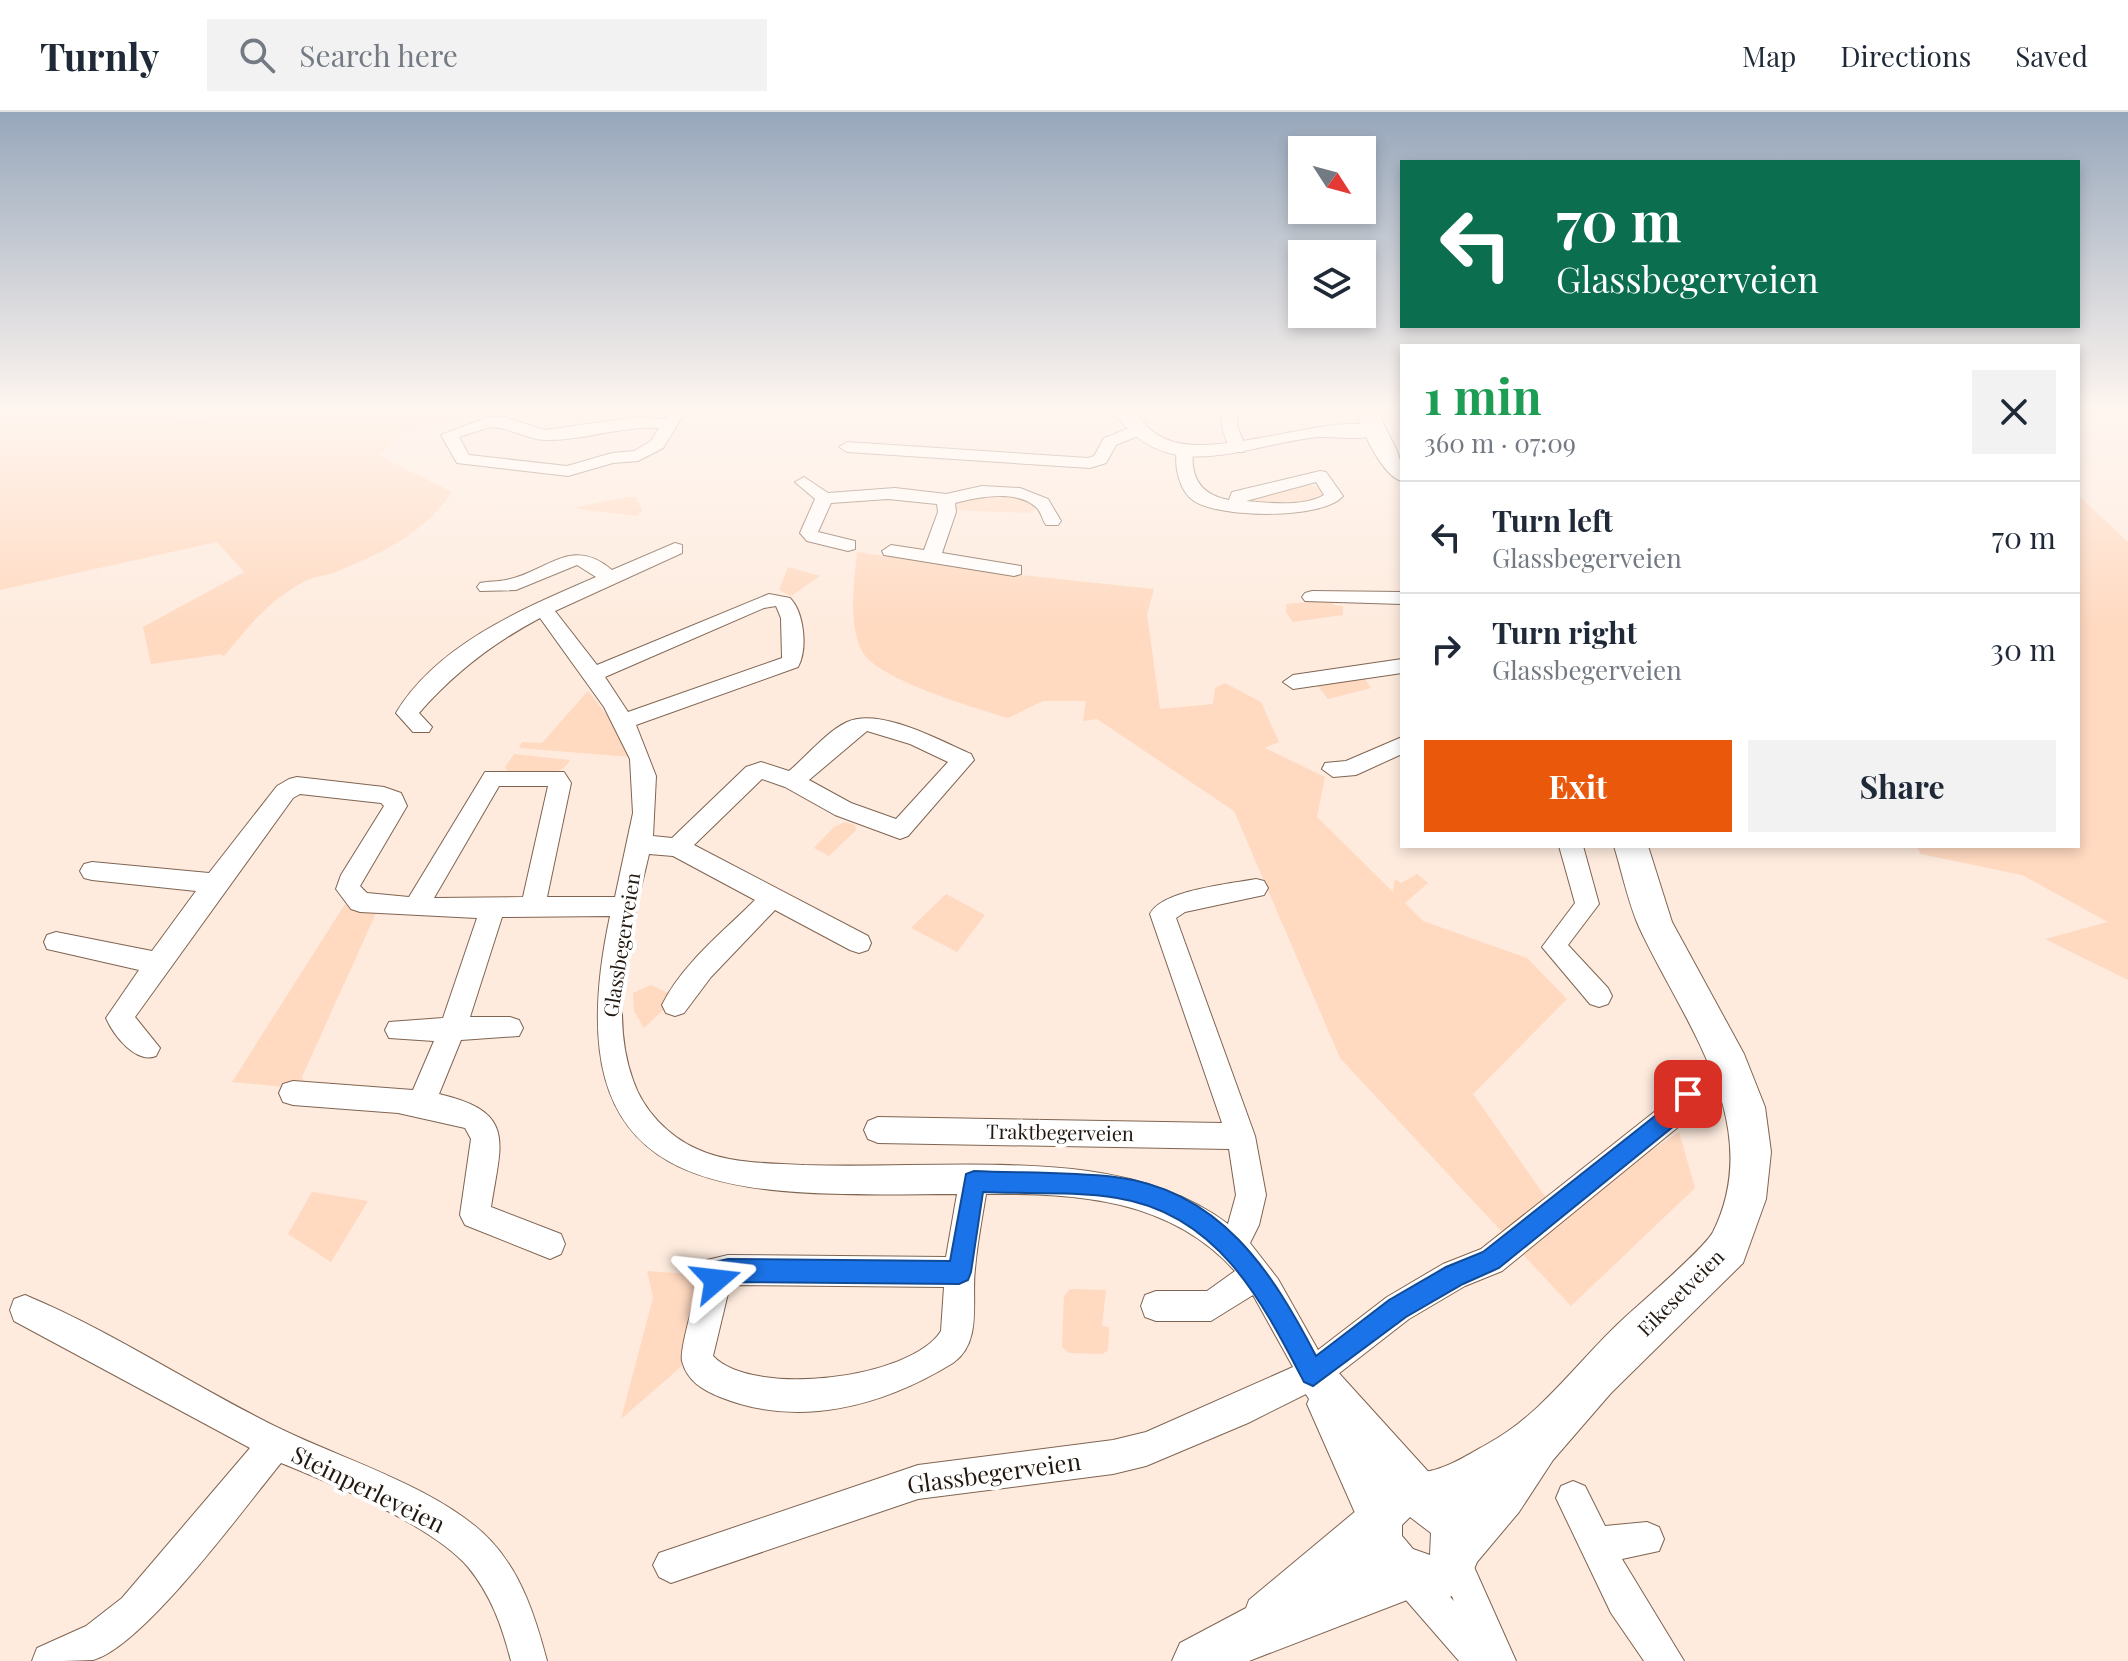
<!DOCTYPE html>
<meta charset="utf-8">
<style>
body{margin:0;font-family:"Playfair Display",serif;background:#f2f2f3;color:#1f2937;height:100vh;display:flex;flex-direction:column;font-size:30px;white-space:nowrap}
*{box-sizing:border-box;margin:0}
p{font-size:26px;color:#747a83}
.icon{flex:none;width:44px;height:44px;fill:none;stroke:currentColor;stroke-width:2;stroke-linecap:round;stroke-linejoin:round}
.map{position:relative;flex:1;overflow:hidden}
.details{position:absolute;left:1400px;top:232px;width:680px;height:504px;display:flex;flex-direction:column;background:#fff;border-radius:0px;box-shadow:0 4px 12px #0003}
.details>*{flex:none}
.banner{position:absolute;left:1400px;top:48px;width:680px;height:168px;border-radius:0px;box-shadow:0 4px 12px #0003;background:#0b6e4f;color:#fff;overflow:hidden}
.needle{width:52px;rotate:126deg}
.buttons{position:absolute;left:1288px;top:24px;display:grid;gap:16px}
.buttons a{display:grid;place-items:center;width:88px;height:88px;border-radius:0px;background:#fff;box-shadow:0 4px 12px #0003;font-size:40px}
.pin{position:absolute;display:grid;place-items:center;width:68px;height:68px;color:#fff;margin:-34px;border-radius:16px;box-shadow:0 4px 12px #0006}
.me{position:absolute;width:88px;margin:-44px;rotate:73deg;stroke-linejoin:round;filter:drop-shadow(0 0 6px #0008)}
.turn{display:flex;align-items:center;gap:28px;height:168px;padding:0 24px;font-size:36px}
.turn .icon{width:104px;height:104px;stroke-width:2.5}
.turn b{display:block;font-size:56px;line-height:68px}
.round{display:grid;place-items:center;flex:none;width:84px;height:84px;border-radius:0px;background:#f2f2f3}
.headline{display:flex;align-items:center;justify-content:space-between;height:136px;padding:0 24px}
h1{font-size:48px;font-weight:700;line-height:60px;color:#1e9e55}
.primary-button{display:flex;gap:16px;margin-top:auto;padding:16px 24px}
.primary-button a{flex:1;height:92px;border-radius:0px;background:#ea580c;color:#fff;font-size:32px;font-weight:700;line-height:92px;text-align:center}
.primary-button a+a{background:#f2f2f3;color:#1f2937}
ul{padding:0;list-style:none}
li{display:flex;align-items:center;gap:24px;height:112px;padding:0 24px;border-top:2px solid #e0e1e3}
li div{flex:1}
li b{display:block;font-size:30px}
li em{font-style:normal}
header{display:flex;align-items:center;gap:48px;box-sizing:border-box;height:112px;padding:0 40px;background:#fff;border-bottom:2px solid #e0e1e3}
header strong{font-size:38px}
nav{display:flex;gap:44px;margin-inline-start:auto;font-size:28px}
.search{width:560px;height:72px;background:#f2f2f3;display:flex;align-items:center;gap:20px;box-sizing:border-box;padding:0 28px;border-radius:0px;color:#747a83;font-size:30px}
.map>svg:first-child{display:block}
.green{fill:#ffd9c0}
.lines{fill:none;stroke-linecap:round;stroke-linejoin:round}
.minor-casing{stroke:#7f6451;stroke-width:2}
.tertiary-casing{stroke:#7f6451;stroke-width:2}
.secondary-casing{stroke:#7f6451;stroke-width:2}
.minor{fill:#fff;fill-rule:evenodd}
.tertiary{fill:#fff;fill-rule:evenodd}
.secondary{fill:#fff;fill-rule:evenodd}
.route{fill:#1a73e8;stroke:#114b97;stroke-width:2}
.labels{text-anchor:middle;stroke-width:8;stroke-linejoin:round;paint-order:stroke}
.street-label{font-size:20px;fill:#231810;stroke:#fff}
.near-street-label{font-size:24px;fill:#231810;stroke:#fff}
</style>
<header>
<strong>Turnly</strong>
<div class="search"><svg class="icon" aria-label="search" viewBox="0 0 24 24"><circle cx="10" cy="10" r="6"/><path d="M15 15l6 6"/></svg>Search here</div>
<nav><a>Map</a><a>Directions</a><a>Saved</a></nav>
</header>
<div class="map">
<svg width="2128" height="1549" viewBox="0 0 2128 1549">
<rect width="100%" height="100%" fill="#feebde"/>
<!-- green -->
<g class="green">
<path d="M24,299H125L198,309L227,299H471L475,303L410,317L378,343L452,380C423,422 384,440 338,459C327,464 313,464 303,470C266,491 250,513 223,545L222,542L151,552L143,515L244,460L217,430L0,478V307Z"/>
<path d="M1309,372L1326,379L1324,388L1246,393L1242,387Z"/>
<path d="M980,383L1024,387L1038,395L1029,401L952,398L958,390Z"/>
<path d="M2078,383L2128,430V868L2045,827L2108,810L2022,763L1921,742L1916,734H2078Z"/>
<path d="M627,385H636L642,398L637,404L573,396Z"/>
<path d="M857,440L991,460L1154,477L1147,502L1160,597L1213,592L1215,576L1225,571L1261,590L1279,630L1265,636L1325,665L1317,705L1393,780L1395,767L1401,771L1417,762L1428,771L1405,791L1423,809L1527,846L1567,887L1473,982L1556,1100L1679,1020L1695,1076L1571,1194L1340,946L1234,699L1097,607L1083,609L1086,589H1043L1008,606C976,596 877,568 862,539C848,511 854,471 857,440Z"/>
<path d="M788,455L820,464L791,484L779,478Z"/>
<path d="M1331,488L1334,493L1343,494V503L1293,510L1286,500V492Z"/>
<path d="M1363,564L1371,576L1328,587L1317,573Z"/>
<path d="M588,579L623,624L631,645L519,636L522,630L542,631Z"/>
<path d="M514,642L570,648C560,668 529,661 508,661L505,655Z"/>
<path d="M845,710L855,713L856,718L829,744L814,736L834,715Z"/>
<path d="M946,782L985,803L957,840L911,816Z"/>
<path d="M345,792L352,797L376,801L302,965L306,977L232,970Z"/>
<path d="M651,873L677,885L644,916L634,899L633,881Z"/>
<path d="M312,1080L368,1089L331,1150L288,1122Z"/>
<path d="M647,1159L690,1162L702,1178L691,1246L621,1307L653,1186Z"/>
<path d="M1070,1177L1106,1178L1102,1214L1109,1215L1108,1238L1103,1242L1069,1241L1062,1235L1064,1184Z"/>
</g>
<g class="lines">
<defs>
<g id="minor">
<path d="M0,299H14L0,307Z"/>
<path d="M670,299H686L663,336L638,349L613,351L568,364L457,351L441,323L488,305H504L545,318L638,305L665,307ZM490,315C509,315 526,327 545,328C583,329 620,314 659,316L651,329L634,339L612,341L567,354L469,343L459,325Z"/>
<path d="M1221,299H1237V314L1246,336L1244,340H1232C1224,326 1221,314 1221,299Z"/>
<path d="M1137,313L1143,314V322L1116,333L1106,351L1090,356L847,340L839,335L847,330L1088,346L1094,344L1104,326Z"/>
<path d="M1185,333L1193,338C1190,366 1201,383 1229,388L1232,380L1320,359L1326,360L1343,384C1323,408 1219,406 1194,389C1179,379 1174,354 1177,338ZM1316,370L1324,383C1304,395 1269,391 1246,389Z"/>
<path d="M804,365L828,381L895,376L946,382L982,374L1020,376L1048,387L1061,409L1058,413H1046C1042,407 1041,400 1037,396C1017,377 979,385 955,391L956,400L942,441L1021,454V462L1014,464L884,443L882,439L891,433L924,438L938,400L937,392L888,387L831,391L818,420L855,429V437L848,439L807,429L800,421L815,387L795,370Z"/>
<path d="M675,431L682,433V441L555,499L597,553L769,482L790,486C804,500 808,537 798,555L636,613L656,664L653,724L672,726L746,655L761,650L789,659C807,644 826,620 847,610C879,595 939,628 971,642L974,648L908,724L900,727L835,703L785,675L762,667L694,733L868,824L871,831L868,838L859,841L850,838L775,798L711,865L684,901L675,904L666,901L662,893C682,852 724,819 755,788L673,744L649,742C633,812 607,897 633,968C643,998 668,1024 697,1037C729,1052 769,1051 804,1053C896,1056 998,1047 1088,1059C1138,1066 1187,1081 1228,1112L1236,1083L1229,1037L878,1031L868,1027L864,1018L868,1009L878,1005L1222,1011L1150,802C1162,778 1230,772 1256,767L1264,769L1268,776L1264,783L1185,800L1176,806L1255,1024L1266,1083L1259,1113L1250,1131L1278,1167L1318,1238L1387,1185L1443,1152L1481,1137L1663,993L1678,973L1688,970L1698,973L1702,982L1683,1011L1502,1159L1465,1174L1409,1207L1324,1273L1248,1311L1146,1354L1113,1362L918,1387L671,1471L659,1465L653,1453L659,1441L918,1353L1113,1328L1146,1320L1293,1255L1253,1183L1211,1209H1156L1145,1205L1141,1194L1145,1183L1156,1179H1207L1235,1159C1170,1087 1078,1081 986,1082C982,1107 977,1132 975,1157C971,1188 983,1230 953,1251C883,1294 799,1317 720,1285C703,1278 687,1269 682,1249C679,1236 701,1163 707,1148L728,1143L946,1145L957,1082C738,1083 547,1099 610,804L502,805L470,905H510L519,908L523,916L519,924L461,928L439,982C517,1000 501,1030 491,1095L561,1122L565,1132L561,1142L550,1147L465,1113L460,1103L471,1027L465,1016L398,1001L293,993L283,990L279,981L283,972L293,969L413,978L434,929L389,926L385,918L389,910L443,906L477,806L360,800L351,797L336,777L341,763L384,694L381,691L300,682L293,686L135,905L160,936L156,944C136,952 114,924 106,906L139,858L47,837L44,830L47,823L56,820L152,839L196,779L92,768L84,766L80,759L84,752L92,750L209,761L277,674L289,667L297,665L384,675L401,681L407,694L360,774L367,781L409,785L485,660H564L571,671L547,785H615L633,701L630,647L604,595L540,506C493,531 454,561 419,601L432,615L429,620H413L396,601C438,531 527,495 596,465L577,453L516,478L480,479L477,475L480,471C489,469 497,470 506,468C547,460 571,423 612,458ZM776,494L781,506L782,546L628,600L605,565L764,496ZM867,619L910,632L948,650L896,707L851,691L809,668ZM499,674H548L523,785L434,786ZM730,1173L944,1175L941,1219C911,1267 753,1286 713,1244Z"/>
<path d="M1312,479L1402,480V492L1305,489L1302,485L1305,481Z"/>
<path d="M1402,547V561L1293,577L1283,570L1293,563Z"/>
<path d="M1402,625V642L1356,663L1333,665L1322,657L1325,651L1346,649Z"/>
<path d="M1559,734H1583L1599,792L1568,833L1608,876L1612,884L1608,892L1599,895L1590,892L1542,835L1575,791Z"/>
<path d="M25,1183C114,1220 196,1276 283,1318C345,1348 444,1378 491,1429C522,1462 536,1507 547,1549H511C502,1514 491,1483 468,1455C433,1414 331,1371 281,1351C244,1396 143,1535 93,1548C75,1549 50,1549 32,1549L37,1536L86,1514L122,1486L250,1336L14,1209L10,1198L14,1187Z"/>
<path d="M1573,1369L1585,1374L1605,1414L1647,1410L1659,1415L1664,1427L1659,1439L1622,1447L1684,1549H1644L1611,1501L1556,1386L1561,1374Z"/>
<path d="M1454,1432L1466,1437L1516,1549H1459L1399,1480L1393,1468L1399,1456L1411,1450L1423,1456L1454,1489L1437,1449L1442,1437Z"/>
</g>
<g id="tertiary">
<path d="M1113,299H1134C1143,311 1151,321 1166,327C1208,347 1304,311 1355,312C1366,312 1376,310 1383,318C1372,331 1335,324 1318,325C1242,333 1167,377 1113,299Z"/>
<path d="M1313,1242L1327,1248L1434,1366L1440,1381L1434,1396L1419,1402L1404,1396L1388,1378L1399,1404L1393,1419L1378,1425L1363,1419L1307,1292L1309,1287L1293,1262L1299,1248Z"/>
</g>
<g id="secondary">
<path d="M1356,299H1379C1389,331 1402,334 1402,369C1383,365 1361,318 1356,299Z"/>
<path d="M1614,734H1648L1672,810L1744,942L1765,995L1771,1040L1766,1087L1743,1151L1611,1281L1553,1348L1519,1400L1477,1450L1465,1478L1432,1493L1407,1488L1249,1549H1172L1180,1531L1246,1496L1249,1488L1357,1398C1365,1380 1383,1357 1405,1356C1411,1356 1417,1360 1422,1360C1444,1359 1471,1341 1489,1331C1541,1303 1578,1249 1621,1209C1640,1191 1703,1138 1713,1120C1767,1011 1683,910 1639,815C1628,790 1622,760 1614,734ZM1410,1405L1431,1421L1430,1443L1413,1437L1402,1424V1413Z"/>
</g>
</defs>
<!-- minor casing -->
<use href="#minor" class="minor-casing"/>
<!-- tertiary casing -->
<use href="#tertiary" class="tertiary-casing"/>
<!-- secondary casing -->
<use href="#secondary" class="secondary-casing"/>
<!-- minor -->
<use href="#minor" class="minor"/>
<!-- tertiary -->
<use href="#tertiary" class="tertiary"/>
<!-- secondary -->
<use href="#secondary" class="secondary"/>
</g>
<!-- sky -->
<linearGradient id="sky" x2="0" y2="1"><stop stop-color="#97a7bb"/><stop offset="0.58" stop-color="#fff6f0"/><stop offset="1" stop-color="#fff6f0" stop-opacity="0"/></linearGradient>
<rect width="2128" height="516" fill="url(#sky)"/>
<!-- route -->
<path class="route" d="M1688,972L1695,975L1698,982L1680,1009L1499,1156L1463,1172L1406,1205L1313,1274L1304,1270C1262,1189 1218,1102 1117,1086C1074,1079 1027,1082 983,1080L971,1160L968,1168L959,1172L728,1170L716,1180L707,1176L704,1168L710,1151L728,1147L950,1149L966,1062L974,1059C1020,1061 1068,1060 1115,1065C1220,1078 1272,1159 1316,1244L1389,1188L1446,1155L1483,1140L1665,996L1680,975Z"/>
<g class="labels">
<!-- street labels -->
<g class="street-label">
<text transform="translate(622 833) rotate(-81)" y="7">Glassbegerveien</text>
<text transform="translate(1060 1021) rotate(1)" y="7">Traktbegerveien</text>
<text transform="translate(1681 1181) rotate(-45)" y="7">Eikesetveien</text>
</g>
<!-- near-street labels -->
<g class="near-street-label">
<text transform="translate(994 1362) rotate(-8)" y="8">Glassbegerveien</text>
<text transform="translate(368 1378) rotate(26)" y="8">Steinperleveien</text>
</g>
</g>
</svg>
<div class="buttons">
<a><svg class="needle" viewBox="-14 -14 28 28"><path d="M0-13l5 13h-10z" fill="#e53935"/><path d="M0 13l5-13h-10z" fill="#747a83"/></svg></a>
<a><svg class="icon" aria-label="layers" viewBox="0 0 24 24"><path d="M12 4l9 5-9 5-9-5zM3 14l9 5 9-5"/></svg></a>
</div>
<div class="pin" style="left:1688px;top:982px;background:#d93025"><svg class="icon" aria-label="arrive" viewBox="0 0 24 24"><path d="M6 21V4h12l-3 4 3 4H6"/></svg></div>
<svg class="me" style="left:716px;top:1168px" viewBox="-20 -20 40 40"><path d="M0-17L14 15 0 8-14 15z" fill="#1a73e8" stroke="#fff" stroke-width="4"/></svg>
<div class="banner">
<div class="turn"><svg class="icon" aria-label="left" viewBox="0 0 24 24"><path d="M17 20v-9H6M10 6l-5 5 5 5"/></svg><div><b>70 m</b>Glassbegerveien</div></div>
</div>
<section class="details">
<div class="headline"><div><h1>1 min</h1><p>360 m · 07:09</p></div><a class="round"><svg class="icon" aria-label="close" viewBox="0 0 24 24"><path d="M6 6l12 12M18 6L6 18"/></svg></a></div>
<ul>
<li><svg class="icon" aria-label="left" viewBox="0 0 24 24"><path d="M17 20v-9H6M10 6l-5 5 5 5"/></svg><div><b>Turn left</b><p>Glassbegerveien</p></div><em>70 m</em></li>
<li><svg class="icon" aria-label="right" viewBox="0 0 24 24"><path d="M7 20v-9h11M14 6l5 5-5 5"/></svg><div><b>Turn right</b><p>Glassbegerveien</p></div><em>30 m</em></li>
</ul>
<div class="primary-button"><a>Exit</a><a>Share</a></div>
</section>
</div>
